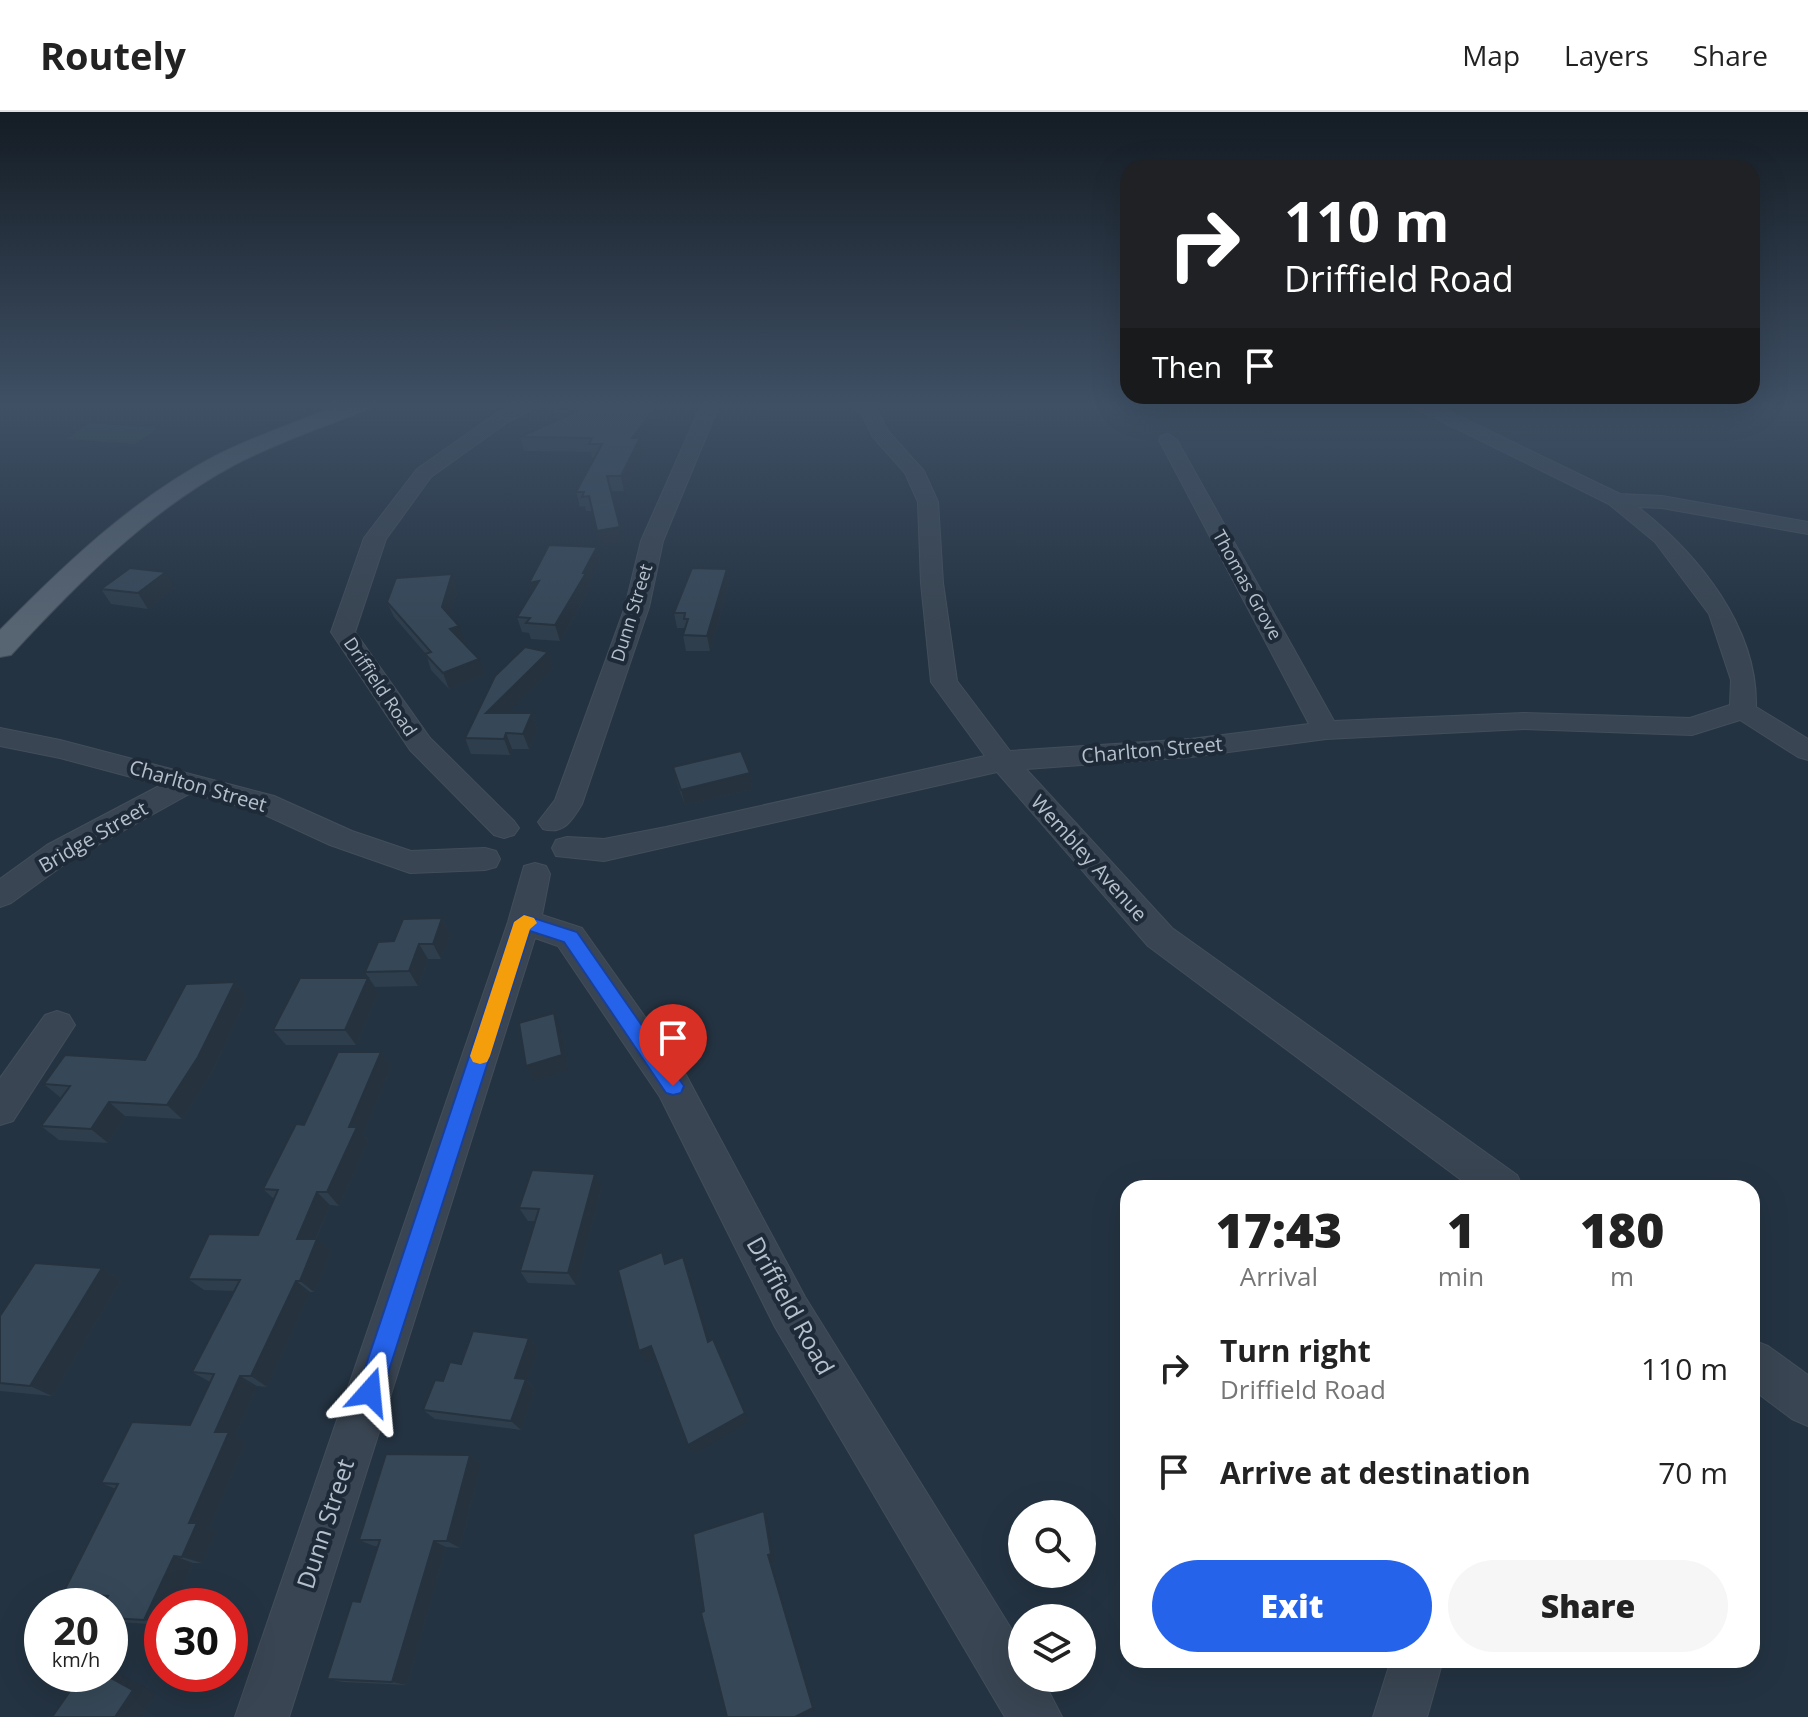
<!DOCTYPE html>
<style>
body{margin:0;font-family:"Open Sans",sans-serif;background:#f6f6f6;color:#222;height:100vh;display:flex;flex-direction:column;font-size:30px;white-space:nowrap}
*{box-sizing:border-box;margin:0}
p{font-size:26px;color:#767676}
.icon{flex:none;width:44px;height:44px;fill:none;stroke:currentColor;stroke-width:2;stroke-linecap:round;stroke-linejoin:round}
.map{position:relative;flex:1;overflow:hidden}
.details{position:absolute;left:1120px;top:1068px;width:640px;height:488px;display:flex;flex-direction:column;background:#fff;border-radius:24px;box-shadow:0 8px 32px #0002}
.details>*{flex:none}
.guide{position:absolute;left:1120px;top:48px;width:640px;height:244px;border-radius:24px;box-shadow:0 8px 32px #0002;background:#202124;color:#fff;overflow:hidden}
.buttons{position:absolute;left:1008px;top:1388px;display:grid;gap:16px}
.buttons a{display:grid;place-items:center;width:88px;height:88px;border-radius:50%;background:#fff;box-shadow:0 8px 32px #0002;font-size:40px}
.speed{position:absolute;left:24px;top:1476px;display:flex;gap:16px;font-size:40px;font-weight:700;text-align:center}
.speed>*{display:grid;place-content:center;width:104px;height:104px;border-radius:50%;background:#fff;box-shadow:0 8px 32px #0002;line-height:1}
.speed small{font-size:20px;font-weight:400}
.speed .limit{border:12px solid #d22;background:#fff;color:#111}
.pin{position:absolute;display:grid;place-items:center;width:68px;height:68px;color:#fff;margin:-82px -34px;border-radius:50% 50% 50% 0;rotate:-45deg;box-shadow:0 0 8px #0007}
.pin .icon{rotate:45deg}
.me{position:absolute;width:88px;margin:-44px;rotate:18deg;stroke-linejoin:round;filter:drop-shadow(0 0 6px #0008)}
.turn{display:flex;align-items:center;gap:28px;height:168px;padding:0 32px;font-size:36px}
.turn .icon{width:104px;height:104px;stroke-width:2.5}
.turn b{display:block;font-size:56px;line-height:68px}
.then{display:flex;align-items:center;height:76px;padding:0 32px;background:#0003;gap:16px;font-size:30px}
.eta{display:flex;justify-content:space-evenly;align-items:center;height:136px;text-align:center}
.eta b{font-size:48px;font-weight:800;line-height:56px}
.button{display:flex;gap:16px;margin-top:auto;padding:16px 32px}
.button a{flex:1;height:92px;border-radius:48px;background:#2563eb;color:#fff;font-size:32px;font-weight:800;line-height:92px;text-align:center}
.button a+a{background:#f6f6f6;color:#222}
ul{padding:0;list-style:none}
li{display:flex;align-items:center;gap:24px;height:104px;padding:0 32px}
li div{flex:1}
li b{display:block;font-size:30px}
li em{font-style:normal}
header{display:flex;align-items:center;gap:48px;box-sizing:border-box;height:112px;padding:0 40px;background:#fff;border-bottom:2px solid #e0e0e0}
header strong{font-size:38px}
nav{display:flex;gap:44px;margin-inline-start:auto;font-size:28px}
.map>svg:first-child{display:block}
.green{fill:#274243}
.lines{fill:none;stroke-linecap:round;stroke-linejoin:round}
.minor-casing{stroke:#434e5b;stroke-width:2}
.major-casing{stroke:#434e5b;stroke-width:2}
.minor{fill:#394552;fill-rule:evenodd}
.major{fill:#576472;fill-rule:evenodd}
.wall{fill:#2e3e4c}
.shaded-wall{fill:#26323e}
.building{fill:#364858;stroke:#26323e;stroke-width:2}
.route{fill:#2563eb;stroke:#184099;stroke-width:2}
.slow{fill:#f59e0b}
.labels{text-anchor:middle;stroke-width:8;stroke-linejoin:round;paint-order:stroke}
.far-street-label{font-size:18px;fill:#b6c0cc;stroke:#1e2a37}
.street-label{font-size:20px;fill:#b6c0cc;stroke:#1e2a37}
.near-street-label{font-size:24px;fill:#b6c0cc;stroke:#1e2a37}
</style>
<header>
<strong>Routely</strong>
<nav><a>Map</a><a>Layers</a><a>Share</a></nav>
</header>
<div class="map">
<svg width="1808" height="1605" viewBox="0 0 1808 1605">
<rect width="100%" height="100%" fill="#243342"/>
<!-- green -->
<path class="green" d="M90,311L158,316L135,332L66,327Z"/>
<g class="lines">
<defs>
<g id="minor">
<path d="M523,291H546L509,309L431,365L386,427L355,520L430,626L514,709L519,716L514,723L504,726L494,723L410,638L331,520L364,426L417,357L497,301Z"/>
<path d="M702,291H720L663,429L649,495L582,692C572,709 563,723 543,717L538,710L555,688L625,495L641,429Z"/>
<path d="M849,291H869L876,296L888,319L924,359L938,390L943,471L957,569L1010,639L1191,627L1309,612L1159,328L1161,324L1168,322L1177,328L1334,609L1524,601L1690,606L1730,593L1731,568L1709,502L1655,430L1609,392L1413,295L1410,291H1432L1620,382L1662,384L1808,410V422L1662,396L1638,395C1698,442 1758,515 1756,595L1808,627V648L1798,645L1740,608L1692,623L1524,617L1326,627L1191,645L1026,657L1172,816L1517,1063L1523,1076H1472L1148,834L997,660L604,749L556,744L552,736L556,728L567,725L604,727L666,715L985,644L931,570L921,471L918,390L905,361L873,325L862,303Z"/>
<path d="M0,616L60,628L274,684L352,719L411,739L485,736L496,739L500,747L496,755L485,758L410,761L330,733L254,698L191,681L69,749L11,791L0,795V767L47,733L161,673L60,646L0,634Z"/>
<path d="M535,751L546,754L550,762L542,803L582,816L686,963L805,1185L1022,1534V1566H1042L1062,1605H1005L775,1215L660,985L558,834L535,826L289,1605H235L508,810L524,754Z"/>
<path d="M57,899L69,903L75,913L13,1009L0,1013V966L45,903Z"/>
<path d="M1752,1228L1768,1234L1808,1263V1314L1792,1307L1752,1277Z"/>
<path d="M1391,1548H1443L1427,1605H1373Z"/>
</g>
<path id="major" d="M344,291H373L370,296C325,315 278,330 234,353C147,400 78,471 11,543L0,545V518C66,451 135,385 219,342C259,322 303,308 344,291Z"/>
</defs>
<!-- minor casing -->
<use href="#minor" class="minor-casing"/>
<!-- major casing -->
<use href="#major" class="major-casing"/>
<!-- minor -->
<use href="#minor" class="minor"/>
<!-- major -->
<use href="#major" class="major"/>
</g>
<!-- wall -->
<g class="wall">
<path d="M553,290H673L641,331L643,340L624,379H611L623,430L600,434L593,399H586L585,394L580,395L576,380L595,346H592L591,340L524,339L520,325L558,308L556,307L552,294Z"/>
<path d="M597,435L600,450L589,472L590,476L560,529L531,527L529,521L522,520L517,505L532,480L529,471Z"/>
<path d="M727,457L729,472L710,539H686L683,523L685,516H677L674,501Z"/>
<path d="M175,475L148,497L111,492L101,477Z"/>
<path d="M458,477L450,504L465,529L463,530L485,562L449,577L431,558L426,542L394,505L387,490Z"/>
<path d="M548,540L553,556L507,601H532L537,617L529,637H512L510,643L471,642L465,626Z"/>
<path d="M673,655L750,661L752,677L685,693L677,671Z"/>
<path d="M442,806L450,822L441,847H428L418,874L375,875L365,860L394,829Z"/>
<path d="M368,866L378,881L356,933H286L273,918Z"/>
<path d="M235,870L247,885L212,960L182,1007L125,1004L108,1031L59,1028L41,1014L61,986L44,972L145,948Z"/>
<path d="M391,955L363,1022L368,1029L339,1094L330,1093L316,1127L331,1140L314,1180H310L267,1275L257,1274L235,1324L246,1330L209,1416L216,1419L202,1451H193L174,1494H162V1513L120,1510L110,1508V1494L106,1488L86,1486L63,1481L116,1377L101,1371L190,1313L210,1270L192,1260L234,1179L204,1178L188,1167L258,1123L274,1087L263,1077L304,1013Z"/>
<path d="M602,1075L576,1173L528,1171L520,1159L535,1109H528L519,1096Z"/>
<path d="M102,1156L121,1168L52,1284L0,1279V1204Z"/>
<path d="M529,1226L538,1237L527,1269L535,1277L521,1318L435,1307L423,1298L443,1269L461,1252Z"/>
<path d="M470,1343L481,1351L460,1436L446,1435L407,1573L343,1570L327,1567L360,1490L378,1434H374L359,1428Z"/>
</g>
<!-- shaded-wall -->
<g class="shaded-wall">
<path d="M660,290H673L641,331L643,340L624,379L621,364L632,326Z"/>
<path d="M620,415L623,430L600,434L597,419Z"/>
<path d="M597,435L600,450L589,472L590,476L560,529L555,513Z"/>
<path d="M727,457L729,472L710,539L707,524Z"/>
<path d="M166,460L175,475L148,497L138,481Z"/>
<path d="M452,462L458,477L448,511L442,495Z"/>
<path d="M539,469L534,486L529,471Z"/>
<path d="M459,514L465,529L456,533L450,517Z"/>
<path d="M548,540L553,556L492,616L486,601Z"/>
<path d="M479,547L485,562L449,577L443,561Z"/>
<path d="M532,601L537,617L529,637L523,622Z"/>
<path d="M506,621L512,637L510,643L504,627Z"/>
<path d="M750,661L752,677L685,693L681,678Z"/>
<path d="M442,806L450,822L441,847L433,832Z"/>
<path d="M419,832L428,847L418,874L409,859Z"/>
<path d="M368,866L378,881L356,933L345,918Z"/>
<path d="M235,870L247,885L212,960L182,1007L167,993Z"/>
<path d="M554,901L560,916L568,958L534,969L526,954Z"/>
<path d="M381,940L391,955L363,1022L368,1029L339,1094L327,1080L349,1015Z"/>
<path d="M109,990L125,1004L108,1031L91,1017Z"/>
<path d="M595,1062L602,1075L576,1173L568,1161Z"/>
<path d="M317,1080L330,1093L310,1140L297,1127Z"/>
<path d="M317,1127L331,1140L314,1180L300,1169Z"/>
<path d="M683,1145L688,1157L713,1240L708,1230Z"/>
<path d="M102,1156L121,1168L52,1284L30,1274Z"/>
<path d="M296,1169L310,1180L267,1275L251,1264Z"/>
<path d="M529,1226L538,1237L527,1269L535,1277L521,1318L511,1309L515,1266Z"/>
<path d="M651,1234L657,1245L646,1250L639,1239Z"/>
<path d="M240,1264L257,1274L235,1324L246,1330L209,1416L216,1419L202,1451L182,1445L189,1411L215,1320Z"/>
<path d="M745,1301L749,1310L694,1342L688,1333Z"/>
<path d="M470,1343L481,1351L460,1436L447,1429Z"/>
<path d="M764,1399L767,1406L775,1449L771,1450L815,1598L802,1605H795L768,1443Z"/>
<path d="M434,1429L446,1435L407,1573L392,1570Z"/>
<path d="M174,1444L193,1451L174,1494H162V1512L144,1508Z"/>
<path d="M110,1557L156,1581L140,1605H115L104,1562H110Z"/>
</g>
<!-- building -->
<g class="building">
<path d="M553,290H660L632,326H640L621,364H607L620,415L597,419L589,384L582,385L584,380H576L602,332H589L592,326L520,325L575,300L552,294Z"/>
<path d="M549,433L597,435L583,461H586L555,513L526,511L530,506L517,505L539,469L529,471Z"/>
<path d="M130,456L166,460L138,481L101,477Z"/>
<path d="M692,456L727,457L707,524L683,523L688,507H684L685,501H674Z"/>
<path d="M452,462L442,495L459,514L450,517L479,547L443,561L425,542L431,540L387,490L396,466Z"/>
<path d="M525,535L548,540L486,601H532L523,622L506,621L504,627L465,626L495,564Z"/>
<path d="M741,639L750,661L681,678L673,655Z"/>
<path d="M442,806L433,832H419L409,859L365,860L378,830L394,829L403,807Z"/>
<path d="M300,866H368L345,918H273Z"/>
<path d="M235,870L198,945L167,993L109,990L91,1017L41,1014L70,974L44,972L65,943L145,948L186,872Z"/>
<path d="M554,901L562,943L526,954L519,911Z"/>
<path d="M338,940H381L349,1015H357L327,1080H317L297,1127H317L300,1169H296L251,1264H240L215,1320H229L189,1411H197L182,1445L174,1444L144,1508L110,1506V1494H103L108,1484L63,1481L118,1372L101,1371L132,1310L190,1313L214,1262L192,1260L240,1168L188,1167L209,1122L258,1123L278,1078L263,1077L296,1012L304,1013Z"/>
<path d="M532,1058L595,1062L568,1161L520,1159L539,1097L519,1096Z"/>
<path d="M662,1140L665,1152L683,1145L708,1230L713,1227L745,1301L688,1333L651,1234L639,1239L618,1158Z"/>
<path d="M35,1151L102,1156L30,1274L0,1271V1204Z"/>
<path d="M473,1219L529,1226L515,1266L526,1267L511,1309L423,1298L435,1268L443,1269L450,1250L461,1252Z"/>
<path d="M386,1342L470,1343L447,1429H434L392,1570L327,1567L352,1489L360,1490L380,1428H359Z"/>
<path d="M764,1399L771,1442L768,1443L813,1596L795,1605H727L701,1501L704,1499L693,1422Z"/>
<path d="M82,1562H104L133,1578L115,1605H52Z"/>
</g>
<!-- sky -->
<linearGradient id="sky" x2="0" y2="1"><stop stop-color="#141c24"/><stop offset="0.57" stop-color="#3f5065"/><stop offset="1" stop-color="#3f5065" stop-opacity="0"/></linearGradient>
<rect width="1808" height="515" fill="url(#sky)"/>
<!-- route -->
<path class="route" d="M524,803L577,820L684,974L681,981L673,983L666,981L564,830L530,819L382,1280L379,1289L370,1293L361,1289L357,1280L514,810Z"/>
<!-- slow -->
<path class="slow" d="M524,803L534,806L537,811L530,817L490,944L487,950L480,952L473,950L470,944L514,810Z"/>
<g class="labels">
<!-- far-street labels -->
<g class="far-street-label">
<text transform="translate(1247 473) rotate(61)" y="6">Thomas Grove</text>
<text transform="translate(632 501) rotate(-73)" y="6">Dunn Street</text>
<text transform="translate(380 575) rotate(56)" y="6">Driffield Road</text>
</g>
<!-- street labels -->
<g class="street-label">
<text transform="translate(1152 638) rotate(-5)" y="7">Charlton Street</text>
<text transform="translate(198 674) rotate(16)" y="7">Charlton Street</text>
<text transform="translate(93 725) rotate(-30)" y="7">Bridge Street</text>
<text transform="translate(1089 746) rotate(48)" y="7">Wembley Avenue</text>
</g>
<!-- near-street labels -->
<g class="near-street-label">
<text transform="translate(790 1194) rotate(61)" y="8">Driffield Road</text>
<text transform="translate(326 1412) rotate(-72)" y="8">Dunn Street</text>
</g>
</g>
</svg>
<div class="buttons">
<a><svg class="icon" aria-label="search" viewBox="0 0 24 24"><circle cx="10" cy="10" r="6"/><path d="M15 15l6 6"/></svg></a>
<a><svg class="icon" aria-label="layers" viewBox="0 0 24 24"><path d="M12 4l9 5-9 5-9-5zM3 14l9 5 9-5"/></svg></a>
</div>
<div class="speed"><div>20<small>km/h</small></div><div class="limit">30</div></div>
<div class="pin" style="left:673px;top:974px;background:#d93025"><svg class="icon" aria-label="arrive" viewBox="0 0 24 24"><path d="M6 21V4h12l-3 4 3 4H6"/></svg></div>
<svg class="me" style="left:370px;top:1280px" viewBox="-20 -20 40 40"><path d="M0-17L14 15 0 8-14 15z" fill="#2563eb" stroke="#fff" stroke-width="4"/></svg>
<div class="guide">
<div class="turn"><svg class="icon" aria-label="right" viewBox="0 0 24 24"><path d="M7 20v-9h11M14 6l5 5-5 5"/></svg><div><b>110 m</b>Driffield Road</div></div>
<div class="then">Then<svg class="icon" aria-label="arrive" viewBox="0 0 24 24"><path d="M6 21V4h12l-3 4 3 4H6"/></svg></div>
</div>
<section class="details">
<div class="eta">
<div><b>17:43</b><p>Arrival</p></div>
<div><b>1</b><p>min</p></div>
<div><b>180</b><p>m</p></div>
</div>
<ul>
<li><svg class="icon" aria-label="right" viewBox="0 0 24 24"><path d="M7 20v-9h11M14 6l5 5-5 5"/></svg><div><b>Turn right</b><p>Driffield Road</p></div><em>110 m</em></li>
<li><svg class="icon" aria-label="arrive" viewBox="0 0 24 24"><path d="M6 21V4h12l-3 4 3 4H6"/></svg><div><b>Arrive at destination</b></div><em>70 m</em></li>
</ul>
<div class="button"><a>Exit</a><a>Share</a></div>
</section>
</div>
